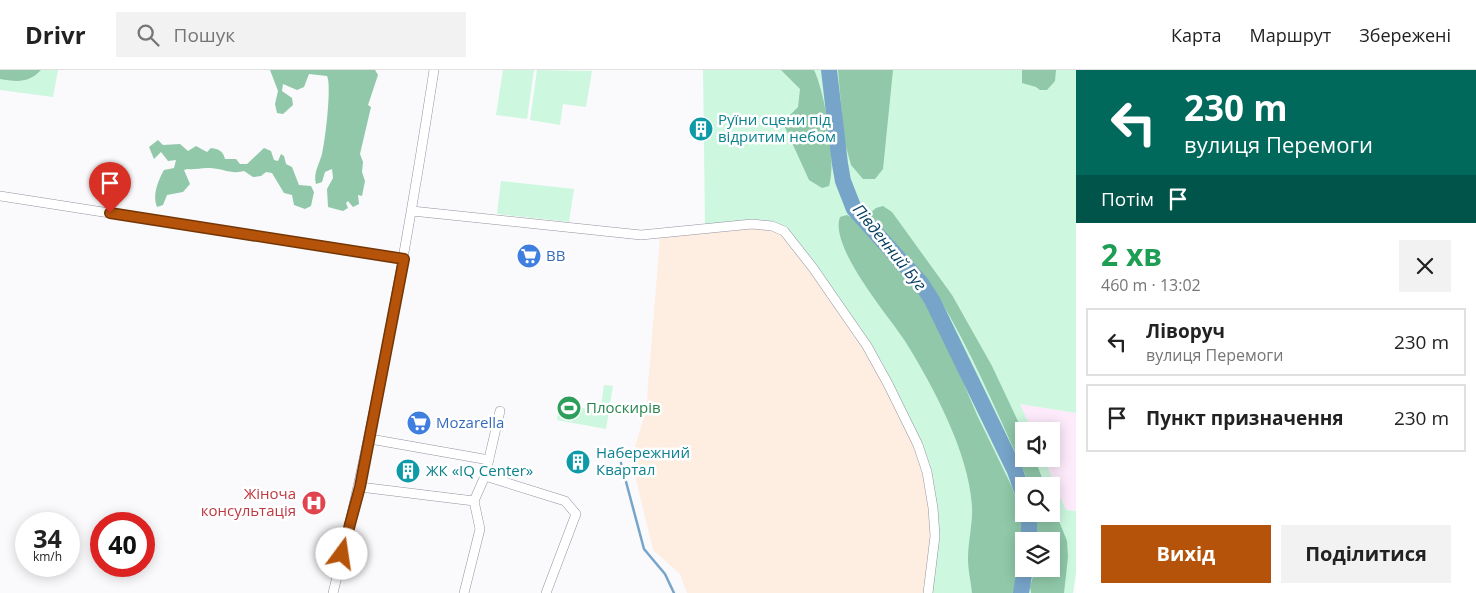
<!DOCTYPE html>
<html lang="uk">
<meta charset="utf-8">
<style>
body{margin:0;font-family:"Open Sans",sans-serif;background:#f2f2f2;color:#222;height:100vh;display:flex;flex-direction:column;font-size:19px;white-space:nowrap}
*{box-sizing:border-box;margin:0}
p{font-size:16px;color:#767676}
.icon{flex:none;width:28px;height:28px;fill:none;stroke:currentColor;stroke-width:2;stroke-linecap:round;stroke-linejoin:round}
.map{position:relative;flex:1;overflow:hidden}
.panel{display:flex;flex-direction:column;background:#fff;width:400px}
.panel>*{flex:none}
.hud{background:#00695c;color:#fff;overflow:hidden}
.controls{position:absolute;left:1015px;top:352px;display:grid;gap:10px}
.controls a{display:grid;place-items:center;width:45px;height:45px;border-radius:0px;background:#fff;box-shadow:0 2px 12px #0003;font-size:25px}
.speed{position:absolute;left:15px;top:442px;display:flex;gap:10px;font-size:25px;font-weight:700;text-align:center}
.speed>*{display:grid;place-content:center;width:65px;height:65px;border-radius:50%;background:#fff;box-shadow:0 2px 12px #0003;line-height:1}
.speed small{font-size:12px;font-weight:400}
.speed .limit{border:8px solid #d22;background:#fff;color:#111}
.pin{position:absolute;display:grid;place-items:center;width:42px;height:42px;color:#fff;margin:-51px -21px;border-radius:50% 50% 50% 0;rotate:-45deg;box-shadow:0 0 5px #0007}
.pin .icon{rotate:45deg}
.me{position:absolute;width:55px;margin:-28px;rotate:14deg;stroke-linejoin:round;filter:drop-shadow(0 0 4px #0008)}
.turn{display:flex;align-items:center;gap:18px;height:105px;padding:0 25px;font-size:22px}
.turn .icon{width:65px;height:65px;stroke-width:2.5}
.turn b{display:block;font-size:35px;line-height:42px}
.then{display:flex;align-items:center;height:48px;padding:0 25px;background:#0003;gap:10px;font-size:19px}
.round{display:grid;place-items:center;flex:none;width:52px;height:52px;border-radius:0px;background:#f2f2f2}
.overview{display:flex;align-items:center;justify-content:space-between;height:85px;padding:0 25px}
h1{font-size:30px;font-weight:700;line-height:38px;color:#1e9e55}
.action{display:flex;gap:10px;margin-top:auto;padding:10px 25px}
.action a{flex:1;height:58px;border-radius:0px;background:#b45309;color:#fff;font-size:20px;font-weight:700;line-height:58px;text-align:center}
.action a+a{background:#f2f2f2;color:#222}
ul{padding:0;list-style:none}
li{display:flex;align-items:center;gap:15px;height:68px;margin:0 10px 8px;padding:0 15px;border:2px solid #e0e0e0;border-radius:0px}
li div{flex:1}
li b{display:block;font-size:19px}
li em{font-style:normal}
header{display:flex;align-items:center;gap:30px;box-sizing:border-box;height:70px;padding:0 25px;background:#fff;border-bottom:1px solid #e0e0e0}
header strong{font-size:24px}
nav{display:flex;gap:28px;margin-inline-start:auto;font-size:18px}
.search{width:350px;height:45px;background:#f2f2f2;display:flex;align-items:center;gap:12px;box-sizing:border-box;padding:0 18px;border-radius:0px;color:#767676;font-size:19px}
main{display:flex;flex:1;min-height:0}
.map>svg:first-child{display:block}
.commercial{fill:#feede1}
.industrial{fill:#fdeafa}
.green{fill:#cdf7df;fill-rule:evenodd}
.forest{fill:#90c8a9}
.lines{fill:none;stroke-linecap:round;stroke-linejoin:round}
.stream{stroke:#77a4c9;stroke-width:2.5}
.river{stroke:#77a4c9;stroke-width:16}
.minor-casing{stroke:#9492a0;stroke-width:10}
.minor{stroke:#fff;stroke-width:9}
.route-casing{stroke:#753606;stroke-width:12}
.route{stroke:#b45309;stroke-width:9}
.labels{text-anchor:middle;stroke-width:5;stroke-linejoin:round;paint-order:stroke}
.culture-label{font-size:15px;fill:#0d838f;stroke:#fff;text-anchor:start}
.shop-label{font-size:15px;fill:#366cbe;stroke:#fff;text-anchor:start}
.leisure-label{font-size:15px;fill:#27864d;stroke:#fff;text-anchor:start}
.health-label{font-size:15px;fill:#be3a42;stroke:#fff;text-anchor:end}
.water-label{font-size:16px;font-style:italic;fill:#043d61;stroke:#fff}
</style>
<header>
<strong>Drivr</strong>
<div class="search"><svg class="icon" aria-label="search" viewBox="0 0 24 24"><circle cx="10" cy="10" r="6"/><path d="M15 15l6 6"/></svg>Пошук</div>
<nav><a>Карта</a><a>Маршрут</a><a>Збережені</a></nav>
</header>
<main>
<div class="map">
<svg width="1076" height="523" viewBox="0 0 1076 523">
<rect width="100%" height="100%" fill="#fafafd"/>
<!-- commercial -->
<path class="commercial" d="M752,157L771,160L781,164L810,200L875,296L914,377L926,417L931,466L924,523H687L680,504L653,480L631,389L646,341L660,167Z"/>
<!-- industrial -->
<path class="industrial" d="M1020,334L1076,343V441L1066,440L1044,389H1051V361H1032Z"/>
<!-- green -->
<g class="green">
<path d="M0,0H58L53,27L0,20Z"/>
<path d="M503,0H534L527,49L496,45Z"/>
<path d="M537,0L592,1L586,37L563,34L560,55L530,50Z"/>
<path d="M703,0H1076V343L1020,334L1032,361H1024V389H1044L1066,440L1076,441V502L1073,523H932L939,466L934,415L921,374L882,292L817,196L786,158L705,154ZM1024,416H1051V444H1024ZM1024,471H1051V499H1024Z"/>
<path d="M501,111L574,119L569,152L497,144Z"/>
<path d="M604,315L613,316L606,359L557,350L559,334L600,341Z"/>
</g>
<!-- forest -->
<g class="forest">
<path d="M0,0H41C29,13 17,12 0,9Z"/>
<path d="M270,0H375L378,5L368,35L371,37L360,84L363,92L362,102L365,111L362,126L358,125L359,134L353,137L348,131L346,133L348,138L343,141L328,137L327,119L333,108L332,99L325,102L322,112L316,114C313,103 319,95 322,84C325,72 332,15 327,6L309,4L304,17L297,20L283,14L282,21L292,28L293,35L283,44L277,43L275,34L278,21Z"/>
<path d="M781,0H814C825,23 837,92 829,116L822,118L809,110L784,55L787,48L798,37L800,19Z"/>
<path d="M838,0H893L883,99L875,109H863L851,95L844,69Z"/>
<path d="M1022,0H1056L1055,11L1047,20H1040L1036,17L1022,13Z"/>
<path d="M158,70L163,75L180,74L188,81L196,76L207,82L211,78C219,79 223,81 225,89H236L240,94H247L264,78L271,81L274,90L278,91L281,84L284,86L286,94L292,97L299,115L311,116L314,122L311,136L305,139L294,135L292,125L284,123L272,103L266,102L261,106L253,107L244,101C231,105 220,97 207,98C199,98 195,100 187,99L184,100L190,114L183,122L167,125L163,135L157,137C152,125 158,111 164,100L174,98L176,90L168,91L161,82L154,89L149,77Z"/>
<path d="M883,136L892,142L952,225L992,296L1024,364V389H1035L1045,416H1028L1025,404C998,345 973,284 939,228C921,199 895,174 872,150L869,144L876,138Z"/>
<path d="M847,145L856,150L883,178L921,225L945,269L977,345L1012,417L1021,443L1023,464L1014,523H972C971,512 968,500 968,489C968,471 973,453 972,436C969,383 933,316 905,271C888,245 829,177 840,147Z"/>
<path d="M1051,431L1067,471L1068,487L1064,523H1031L1030,517L1035,499H1051V471H1035L1033,444H1051Z"/>
</g>
<g class="lines">
<!-- stream -->
<path class="stream" d="M621,393L644,479L665,504L674,523"/>
<!-- river -->
<g class="river">
<path d="M829,0L840,94L843,111L854,139L921,213L932,230L1015,401L1024,426"/>
<path d="M1029,444V471"/>
<path d="M1021,523L1025,499"/>
</g>
<defs>
<g id="minor">
<path d="M0,126L404,189"/>
<path d="M412,141L641,165L752,154L772,156L784,161L813,198L867,276L888,314L918,375L927,402L933,438L935,466L928,523"/>
<path d="M376,370L489,390"/>
<path d="M485,406L500,341"/>
<path d="M360,417L474,431L485,406L565,431L576,444L546,523"/>
<path d="M333,523C376,351 407,176 434,0"/>
<path d="M464,523L480,459L474,431"/>
</g>
</defs>
<!-- minor casing -->
<use href="#minor" class="minor-casing"/>
<!-- minor -->
<use href="#minor" class="minor"/>
</g>
<g class="lines">
<defs>
<path id="route" d="M110,143L404,189L360,417L342,484"/>
</defs>
<!-- route casing -->
<use href="#route" class="route-casing"/>
<!-- route -->
<use href="#route" class="route"/>
</g>
<!-- icons -->
<defs>
<symbol id="building-disc" viewBox="-11 -11 22 22"><circle r="9.5" fill="#0f9aa8" stroke="#fff"/><path d="M-4-6H4V6H1V3H-1V6H-4ZM-2.5-4.3h1.7v1.8h-1.7ZM.8-4.3h1.7v1.8H.8ZM-2.5-1h1.7V.8h-1.7ZM.8-1h1.7V.8H.8Z" fill="#fff"/></symbol>
<symbol id="supermarket-disc" viewBox="-11 -11 22 22"><circle r="9.5" fill="#3f7fe0" stroke="#fff"/><path d="M-6-5.5h2.5l.6 2H6L4.5 2H-2.5L-4.4-4H-6ZM-1.5 3.2a1.3 1.3 0 1 0 .1 0ZM3 3.2a1.3 1.3 0 1 0 .1 0Z" fill="#fff"/></symbol>
<symbol id="stadium-disc" viewBox="-11 -11 22 22"><circle r="9.5" fill="#2e9e5b" stroke="#fff"/><path d="M0-5a6.5 5 0 1 0 0 10a6.5 5 0 1 0 0-10ZM-3.5-1.8h7v3.6h-7Z" fill="#fff"/></symbol>
<symbol id="hospital-disc" viewBox="-11 -11 22 22"><circle r="9.5" fill="#e0444e" stroke="#fff"/><path d="M-5-5h3v3.5h4V-5h3V5h-3V1.5h-4V5h-3Z" fill="#fff"/></symbol>
</defs>
<g fill-rule="evenodd">
<use href="#building-disc" x="687" y="45" width="28" height="28"/>
<use href="#supermarket-disc" x="515" y="172" width="28" height="28"/>
<use href="#stadium-disc" x="555" y="324" width="28" height="28"/>
<use href="#supermarket-disc" x="405" y="339" width="28" height="28"/>
<use href="#building-disc" x="564" y="378" width="28" height="28"/>
<use href="#building-disc" x="394" y="387" width="28" height="28"/>
<use href="#hospital-disc" x="300" y="419" width="28" height="28"/>
</g>
<g class="labels">
<!-- culture labels -->
<g class="culture-label">
<text x="718" y="55">Руїни сцени під<tspan x="718" dy="17">відритим небом</tspan></text>
<text x="596" y="388">Набережний<tspan x="596" dy="17">Квартал</tspan></text>
<text x="426" y="406">ЖК «IQ Center»</text>
</g>
<!-- shop labels -->
<g class="shop-label">
<text x="546" y="191">ВВ</text>
<text x="436" y="358">Mozarella</text>
</g>
<!-- leisure labels -->
<g class="leisure-label">
<text x="586" y="343">Плоскирів</text>
</g>
<!-- health labels -->
<g class="health-label">
<text x="296" y="429">Жіноча<tspan x="296" dy="17">консультація</tspan></text>
</g>
<!-- water labels -->
<g class="water-label">
<text transform="translate(890 177) rotate(51)" y="6">Південний Буг</text>
</g>
</g>
</svg>
<div class="controls">
<a><svg class="icon" aria-label="sound" viewBox="0 0 24 24"><path d="M4 9h4l5-4v14l-5-4H4zM17 9q2 3 0 6"/></svg></a>
<a><svg class="icon" aria-label="search" viewBox="0 0 24 24"><circle cx="10" cy="10" r="6"/><path d="M15 15l6 6"/></svg></a>
<a><svg class="icon" aria-label="layers" viewBox="0 0 24 24"><path d="M12 4l9 5-9 5-9-5zM3 14l9 5 9-5"/></svg></a>
</div>
<div class="speed"><div>34<small>km/h</small></div><div class="limit">40</div></div>
<div class="pin" style="left:110px;top:143px;background:#d93025"><svg class="icon" aria-label="arrive" viewBox="0 0 24 24"><path d="M6 21V4h12l-3 4 3 4H6"/></svg></div>
<svg class="me" style="left:342px;top:484px" viewBox="-20 -20 40 40"><circle r="19" fill="#fff"/><path d="M0-13L10 11 0 6-10 11z" fill="#b45309"/></svg>
</div>
<section class="panel">
<div class="hud">
<div class="turn"><svg class="icon" aria-label="left" viewBox="0 0 24 24"><path d="M17 20v-9H6M10 6l-5 5 5 5"/></svg><div><b>230 m</b>вулиця Перемоги</div></div>
<div class="then">Потім<svg class="icon" aria-label="arrive" viewBox="0 0 24 24"><path d="M6 21V4h12l-3 4 3 4H6"/></svg></div>
</div>
<div class="overview"><div><h1>2 хв</h1><p>460 m · 13:02</p></div><a class="round"><svg class="icon" aria-label="close" viewBox="0 0 24 24"><path d="M6 6l12 12M18 6L6 18"/></svg></a></div>
<ul>
<li><svg class="icon" aria-label="left" viewBox="0 0 24 24"><path d="M17 20v-9H6M10 6l-5 5 5 5"/></svg><div><b>Ліворуч</b><p>вулиця Перемоги</p></div><em>230 m</em></li>
<li><svg class="icon" aria-label="arrive" viewBox="0 0 24 24"><path d="M6 21V4h12l-3 4 3 4H6"/></svg><div><b>Пункт призначення</b></div><em>230 m</em></li>
</ul>
<div class="action"><a>Вихід</a><a>Поділитися</a></div>
</section>
</main>
